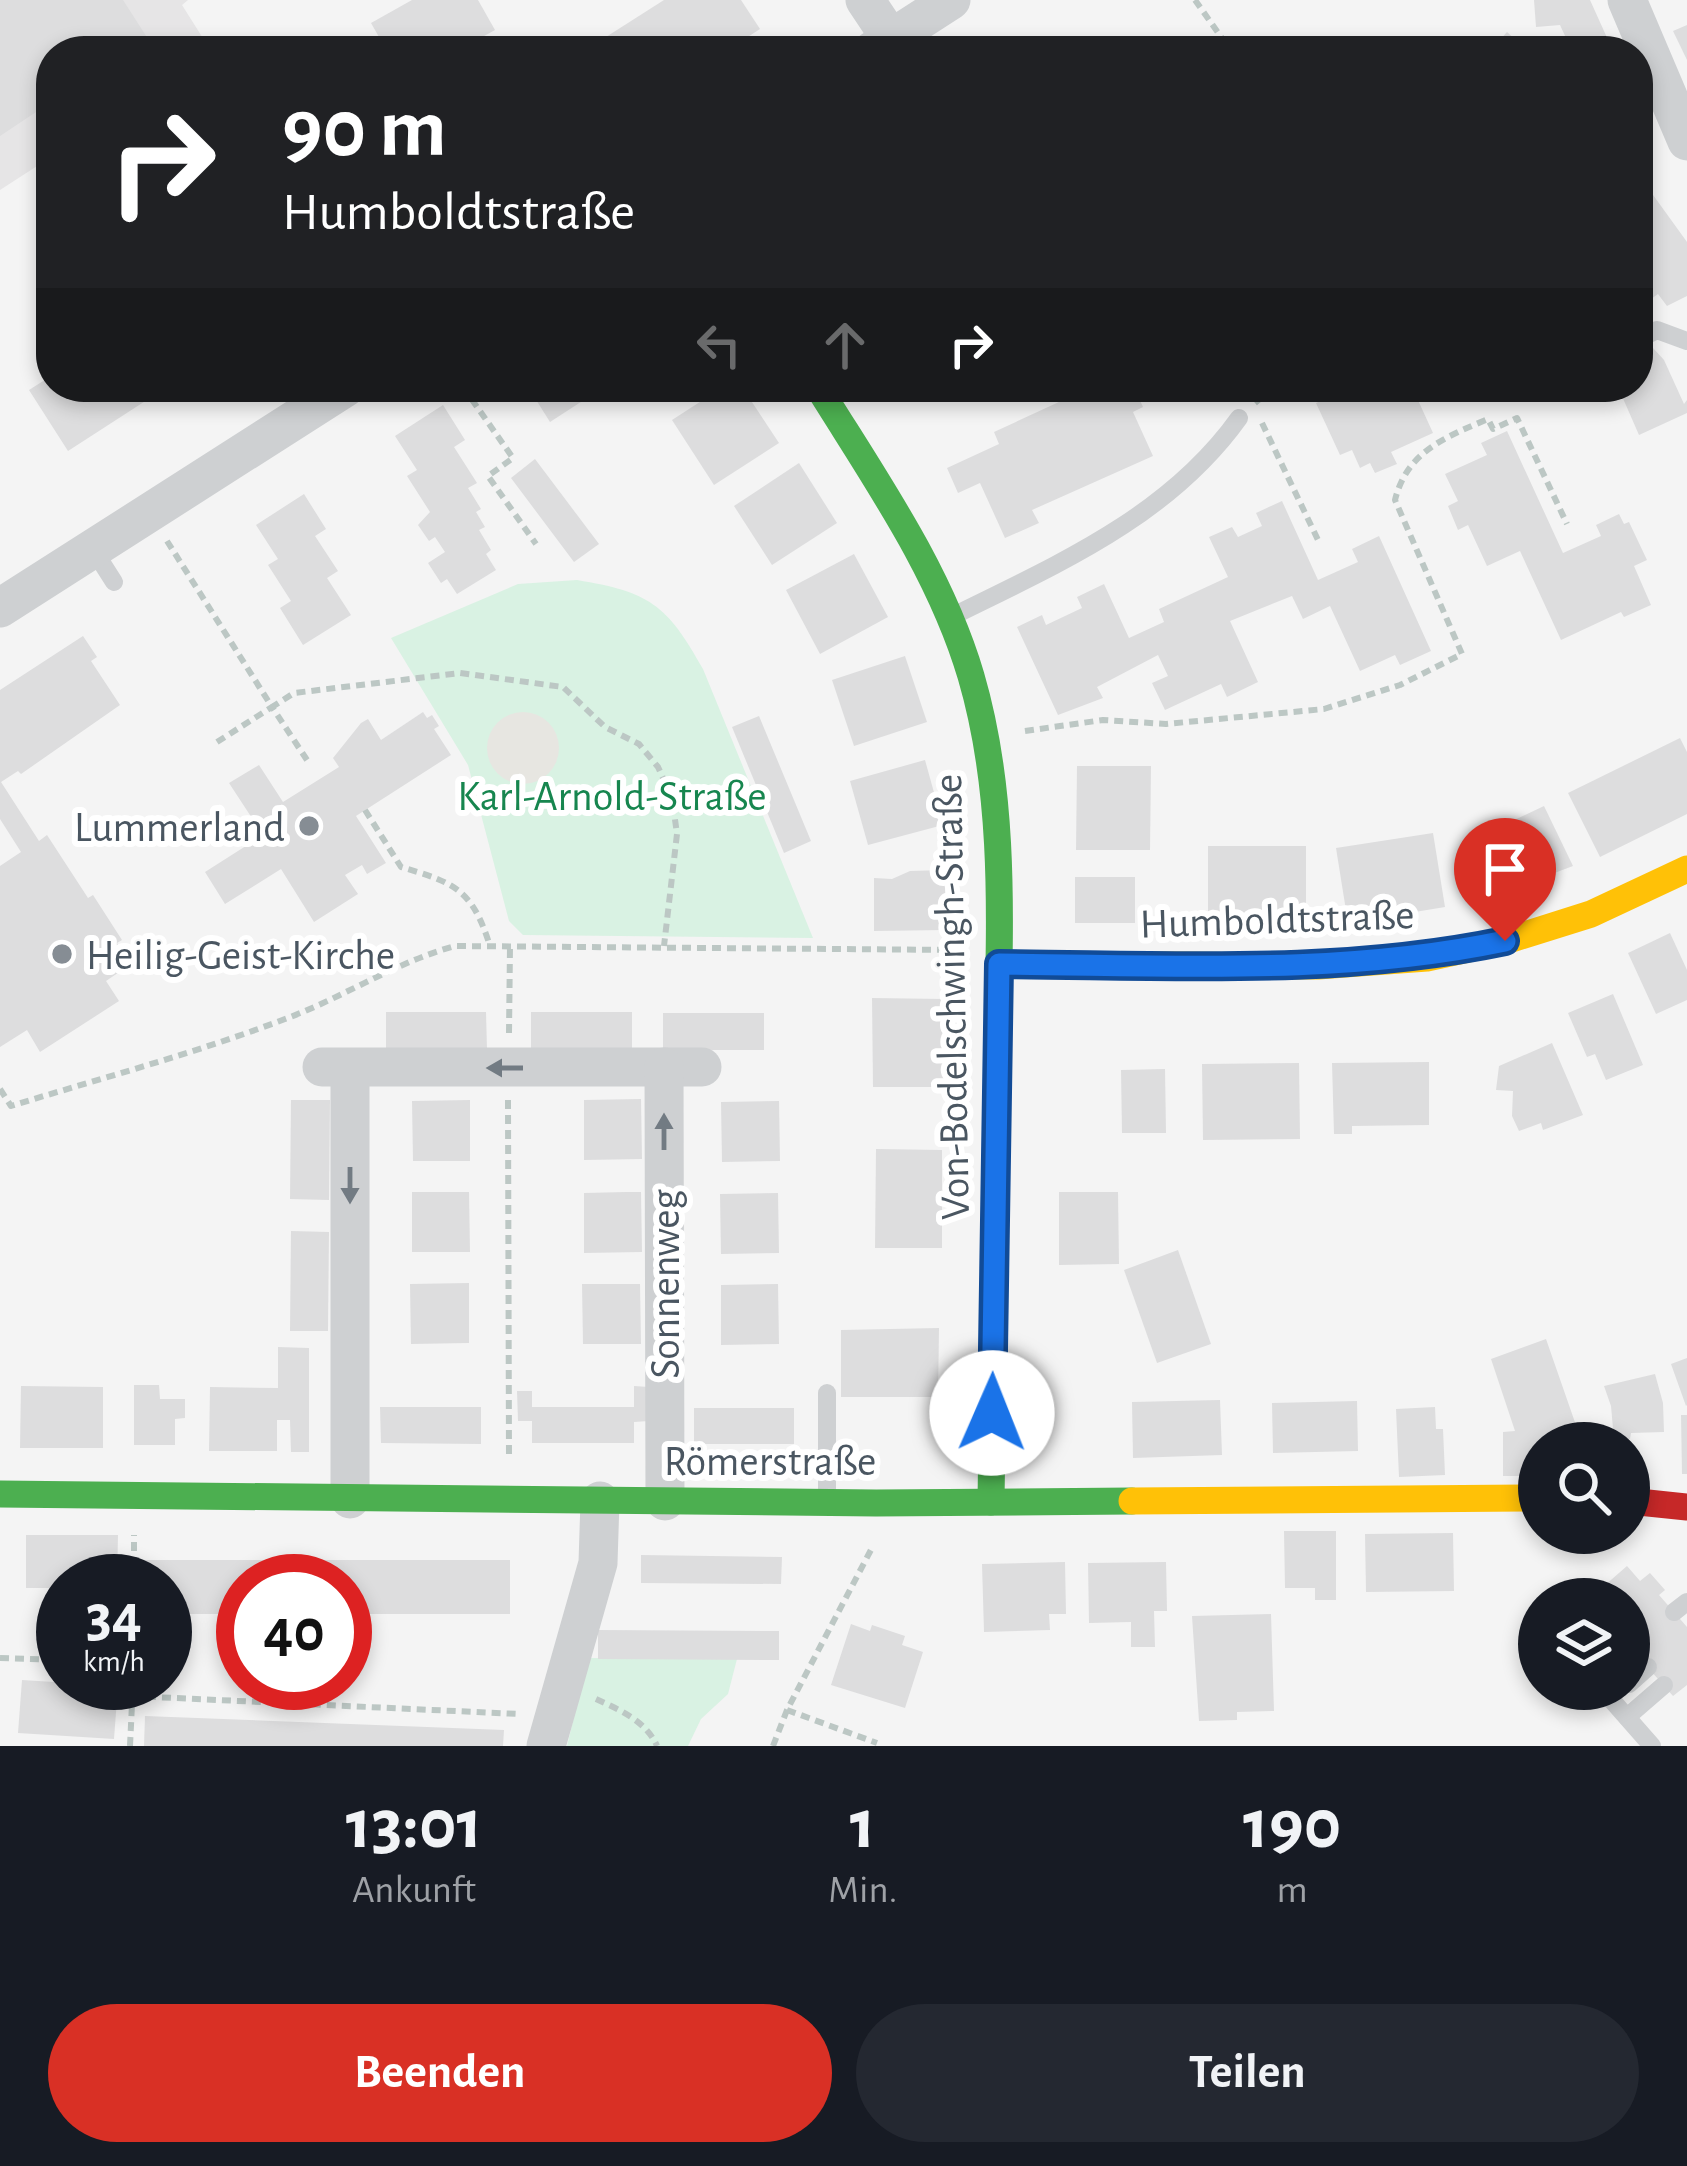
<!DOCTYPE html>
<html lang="de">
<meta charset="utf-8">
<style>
body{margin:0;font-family:"Alegreya Sans",sans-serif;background:#242831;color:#f1f3f6;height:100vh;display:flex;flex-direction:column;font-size:45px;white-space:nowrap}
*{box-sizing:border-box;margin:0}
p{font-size:39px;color:#9ea1a6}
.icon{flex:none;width:66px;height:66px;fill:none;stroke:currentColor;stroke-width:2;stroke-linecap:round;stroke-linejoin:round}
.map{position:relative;height:1746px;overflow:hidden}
.panel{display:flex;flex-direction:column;background:#171b24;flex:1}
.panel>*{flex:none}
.top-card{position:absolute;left:36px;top:36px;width:1617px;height:366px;border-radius:48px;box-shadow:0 6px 18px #0003;background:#202124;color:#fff;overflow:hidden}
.fabs{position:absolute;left:1518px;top:1422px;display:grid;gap:24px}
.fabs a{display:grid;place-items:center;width:132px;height:132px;border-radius:50%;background:#171b24;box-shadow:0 6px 18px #0003;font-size:60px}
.speed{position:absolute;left:36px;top:1554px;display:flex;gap:24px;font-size:60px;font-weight:700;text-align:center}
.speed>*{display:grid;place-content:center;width:156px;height:156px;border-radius:50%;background:#171b24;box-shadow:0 6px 18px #0003;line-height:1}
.speed small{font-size:30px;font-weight:400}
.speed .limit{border:18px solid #d22;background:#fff;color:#111}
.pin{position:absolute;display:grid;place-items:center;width:102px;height:102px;color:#fff;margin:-123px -51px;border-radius:50% 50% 50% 0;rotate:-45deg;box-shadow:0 0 12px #0007}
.pin .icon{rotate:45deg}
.me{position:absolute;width:132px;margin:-66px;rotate:1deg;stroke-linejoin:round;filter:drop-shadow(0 0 9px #0008)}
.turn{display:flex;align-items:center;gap:42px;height:252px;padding:0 48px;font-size:54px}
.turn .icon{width:156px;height:156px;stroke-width:2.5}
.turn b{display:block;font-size:84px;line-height:102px}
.lanes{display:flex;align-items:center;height:114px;padding:0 48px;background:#0003;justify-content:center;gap:60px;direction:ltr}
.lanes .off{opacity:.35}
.eta{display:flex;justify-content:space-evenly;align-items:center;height:204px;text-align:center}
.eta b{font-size:72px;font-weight:700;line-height:84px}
.action{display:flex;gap:24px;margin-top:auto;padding:24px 48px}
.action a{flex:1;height:138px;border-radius:72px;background:#d93025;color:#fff;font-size:48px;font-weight:700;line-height:138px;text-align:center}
.action a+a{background:#242831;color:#f1f3f6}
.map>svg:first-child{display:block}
.education{fill:#e6e5e6}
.green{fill:#d9f2e3}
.sand{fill:#e7e6e1}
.building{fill:#ddddde}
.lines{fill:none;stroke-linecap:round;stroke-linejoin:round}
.path{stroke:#bcc7c4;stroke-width:6;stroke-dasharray:9 6;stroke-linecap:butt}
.lane{stroke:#ced0d2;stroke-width:18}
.street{stroke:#ced0d2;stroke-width:39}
.fast{stroke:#4caf50;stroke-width:27}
.slow{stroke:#ffc107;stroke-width:27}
.jam{stroke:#c62828;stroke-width:27}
.oneway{fill:#727b83}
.route-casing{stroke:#114b97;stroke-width:30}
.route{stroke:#1a73e8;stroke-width:21}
.poi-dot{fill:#868d94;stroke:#fff;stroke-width:4.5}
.labels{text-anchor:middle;stroke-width:12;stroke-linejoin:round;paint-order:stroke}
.park-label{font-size:42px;fill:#17864f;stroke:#fff}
.poi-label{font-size:42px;fill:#4a5661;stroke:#fff;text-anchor:end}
.street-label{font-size:42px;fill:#4a5661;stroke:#fff}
</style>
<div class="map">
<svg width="1687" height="1746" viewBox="0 0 1687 1746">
<rect width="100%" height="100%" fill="#f4f4f4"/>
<!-- education -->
<path class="education" d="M0,0H188L182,5L211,51H51V157L0,190Z"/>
<!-- green -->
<g class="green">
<path d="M577,580C649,592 667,604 703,669L813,938L523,935L509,921L468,765L391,638L518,584Z"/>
<path d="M588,1658L737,1659L728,1694L701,1719L688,1746H567Z"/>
</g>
<!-- sand -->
<circle class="sand" cx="523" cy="748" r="36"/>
<!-- building -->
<g class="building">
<path d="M0,0H123L148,39L130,51H51V102L0,136Z"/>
<path d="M412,0H478L495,30L457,51H387L371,23Z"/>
<path d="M664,0H741L760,29L726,51H584Z"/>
<path d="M1534,0H1590L1613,51H1572L1560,25L1536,27Z"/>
<path d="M1687,25V60L1673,31Z"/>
<path d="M1507,32L1528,51H1490Z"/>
<path d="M1648,188L1687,242V296L1667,306L1658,294L1651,299L1638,281V273L1646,267L1638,255V195Z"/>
<path d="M1653,348L1664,360L1684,404L1687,400V413L1639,435L1618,387H1638V355Z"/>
<path d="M51,376V387H167L68,451L29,390Z"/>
<path d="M528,387H604L550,422Z"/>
<path d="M723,387H742L779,443L714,485L672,420Z"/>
<path d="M1117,387H1134L1143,407L1133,412L1153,456L1032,510L1039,523L1005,538L980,483L958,493L947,468L999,444L994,432L1085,390L1089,400Z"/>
<path d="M1351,387H1412L1433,433L1391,452L1397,464L1375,473L1370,463L1360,468L1352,450L1340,455L1316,403Z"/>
<path d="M443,405L465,440L454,447L477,483L468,488L481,509L476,512L485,527L479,530L491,550L486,554L496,570L457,594L447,579L441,583L428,563L445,552L435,537L429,541L418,525L430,512L407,476L417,470L395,436Z"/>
<path d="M1507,431L1563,553L1601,536L1596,525L1619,514L1624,524L1629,522L1647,560L1634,566L1651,605L1624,617L1621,612L1561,640L1520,551L1487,566L1468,525L1458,530L1448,506L1458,501L1445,474L1487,455L1481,443Z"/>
<path d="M535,459L599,544L574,562L511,478Z"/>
<path d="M799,463L837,523L772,565L734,506Z"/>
<path d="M304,494L326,529L315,536L338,571L327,578L351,615L303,645L280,608L291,601L268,565L278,559L256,525Z"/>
<path d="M1282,501L1318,580L1358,562L1352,549L1379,536L1431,651L1400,665L1395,655L1360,671L1330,606L1303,619L1292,596L1230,621L1258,682L1227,697L1221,684L1165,710L1152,683L1168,676L1158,655L1097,687L1103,698L1058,715L1017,627L1042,615L1046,625L1082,608L1077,597L1104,584L1129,638L1164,622L1159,609L1228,577L1209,537L1232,527L1238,537L1262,526L1256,513Z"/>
<path d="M854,554L888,617L820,654L786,590Z"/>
<path d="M83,636L97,657L91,661L120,705L21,774L18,771L1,782L39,841L47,835L88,898L93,895L122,940L117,943L131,964L106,981L119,1001L40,1052L27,1030L0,1047V866L21,852L0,819V690Z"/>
<path d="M905,656L927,722L854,746L832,680Z"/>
<path d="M423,712L427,718L432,715L439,726L434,729L451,755L356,816L386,863L367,874L362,865L345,875L358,894L314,922L281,869L225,904L205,872L263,835L229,783L259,765L283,802L339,767L333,758L361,723L368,719L381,740Z"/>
<path d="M759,716L811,841L784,853L732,727Z"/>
<path d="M1680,738L1687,752V814L1600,857L1568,793Z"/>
<path d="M925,760L943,825L868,845L850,781Z"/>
<path d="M1077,766H1151L1150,850H1076Z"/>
<path d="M1544,806L1573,866L1501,893L1476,838Z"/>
<path d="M1433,833L1445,907L1348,923L1336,848Z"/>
<path d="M1208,846H1306V914L1290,913V921H1257V913H1239V921H1208Z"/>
<path d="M945,870V930L874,931V878L892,879L910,871Z"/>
<rect x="1075" y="877" width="60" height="46"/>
<path d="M1670,933L1687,970V1000L1656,1014L1628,953Z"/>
<path d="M1613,994L1643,1065L1606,1080L1595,1054L1587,1057L1568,1013Z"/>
<path d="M872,998L944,999V1087H873Z"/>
<path d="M386,1012H486L487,1049H386Z"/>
<rect x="531" y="1012" width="101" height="37"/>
<rect x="663" y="1013" width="101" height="37"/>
<path d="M1552,1043L1583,1115L1543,1130L1541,1123L1519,1131L1512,1116L1513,1091L1496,1090L1499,1066Z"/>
<path d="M1429,1062V1125L1352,1126V1134H1334L1332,1063Z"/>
<path d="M1299,1063L1300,1139L1203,1140L1202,1064Z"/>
<path d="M1165,1069L1166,1133H1122L1121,1070Z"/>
<path d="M641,1099L642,1159L584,1160V1100Z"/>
<path d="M291,1100H330L329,1200L290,1199Z"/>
<path d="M470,1100V1161H413L412,1101Z"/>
<path d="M779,1101L780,1161L722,1162L721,1102Z"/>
<path d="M876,1149L942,1150V1248H875Z"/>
<path d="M412,1192H469L470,1252H412Z"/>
<path d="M626,1192H641L642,1252L584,1253V1193Z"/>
<path d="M1059,1192H1118L1119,1264L1059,1265Z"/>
<path d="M778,1193L779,1253L721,1254L720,1194Z"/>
<path d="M291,1231L329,1232L328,1331H290Z"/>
<path d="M1178,1250L1211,1344L1157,1363L1124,1270Z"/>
<path d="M469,1283V1343L411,1344L410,1284Z"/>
<path d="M582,1284H640L641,1344H583Z"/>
<path d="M778,1284L779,1344L721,1345V1285Z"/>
<path d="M939,1328L938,1397H841V1330Z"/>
<path d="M1546,1339L1578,1431V1443H1539V1476H1503V1432L1515,1431L1491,1359Z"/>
<path d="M278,1347L309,1348V1452H291L290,1420H277V1451H209L210,1387L278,1388Z"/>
<path d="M1687,1358V1405L1686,1406L1671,1364Z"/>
<path d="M1655,1374L1663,1403L1664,1432L1631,1433L1630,1439L1614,1440L1611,1406L1604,1386Z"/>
<path d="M134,1385H159L160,1399H185V1418L175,1419V1445H134Z"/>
<path d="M21,1386L103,1387V1448H20Z"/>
<path d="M634,1386L649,1387V1421L634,1422V1443H532V1421H518L517,1391H532V1407H634Z"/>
<path d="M1220,1400L1222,1455L1133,1458L1132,1402Z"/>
<path d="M1357,1401L1358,1451L1273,1453L1272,1403Z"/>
<path d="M380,1407H481V1444L381,1443Z"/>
<path d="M1435,1407L1436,1429H1443L1445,1475L1399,1477L1396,1409Z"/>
<rect x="694" y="1408" width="100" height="36"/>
<path d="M1681,1415H1687V1474H1682Z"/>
<path d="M1284,1531H1336V1600H1315V1588H1285Z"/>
<path d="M1453,1533L1454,1591L1366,1592L1365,1534Z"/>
<path d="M26,1535H118L117,1581H63V1588H26Z"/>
<path d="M641,1555L782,1557L781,1584L641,1583Z"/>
<path d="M145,1560H510V1614H345V1581H243V1614H165V1581H145Z"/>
<path d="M1065,1562L1066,1614H1049L1050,1630L984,1632L982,1564Z"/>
<path d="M1166,1562L1167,1611H1154L1155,1647H1131V1622L1089,1623L1088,1563Z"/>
<path d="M1627,1566L1640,1581L1650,1573L1665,1590L1659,1595L1687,1627V1685L1673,1696L1629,1646V1599H1575L1590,1586L1596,1593Z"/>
<path d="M1271,1614L1274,1711L1237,1712V1720L1199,1721L1192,1616Z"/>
<path d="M851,1624L870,1631L872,1625L905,1636L902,1645L923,1652L905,1708L831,1685Z"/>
<path d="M598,1630L779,1631V1660L598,1659Z"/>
<path d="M22,1680L118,1686L114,1739L18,1733Z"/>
<path d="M145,1716L504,1730L503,1746H144Z"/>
</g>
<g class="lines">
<!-- path -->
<g class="path">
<path d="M1195,0L1231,51"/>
<path d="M463,387L513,458L488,476L536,544"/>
<path d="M1255,403L1274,387"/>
<path d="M1262,423L1319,542"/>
<path d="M167,541L272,707L294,693L460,673L563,687L605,727L639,744L658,767L672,798L677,834L664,946"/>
<path d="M1025,731L1103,720L1166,724L1324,709L1400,685L1462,654L1395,500C1407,451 1446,437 1488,419L1493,429L1517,418L1567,524"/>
<path d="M217,742L272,707L307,760"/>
<path d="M365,810L401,867C455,883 472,889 490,946"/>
<path d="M509,1033L510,946"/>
<path d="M0,1089L11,1106C102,1078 196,1053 285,1019C342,998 396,962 455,946L959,950"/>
<path d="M508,1100L509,1459"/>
<path d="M134,1581V1535"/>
<path d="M0,1658L63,1660"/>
<path d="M132,1696L519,1714"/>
<path d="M596,1699C620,1710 646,1721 657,1746"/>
<path d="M787,1710L877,1743"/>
<path d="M130,1746L133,1683"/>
<path d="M773,1746L787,1710L873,1546"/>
</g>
<!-- lane -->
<g class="lane">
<path d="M1638,339L1657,330L1687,341"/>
<path d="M93,549L114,582"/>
<path d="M955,615C1060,563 1169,516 1239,418"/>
<path d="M827,1393V1498"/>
<path d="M1674,1612L1687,1602"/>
<path d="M1629,1652L1632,1649"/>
<path d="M1629,1684L1648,1667"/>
<path d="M1602,1689L1652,1746"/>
<path d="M1627,1717L1664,1685"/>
</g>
<!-- street -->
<g class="street">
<path d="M865,0L891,39"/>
<path d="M1627,0L1687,141"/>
<path d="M872,51L951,0"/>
<path d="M0,608L346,387"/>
<path d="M322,1067H702"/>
<path d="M664,1067L665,1501"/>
<path d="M350,1068V1499"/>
<path d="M546,1746L598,1563L600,1501"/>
</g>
<!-- fast -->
<g class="fast">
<path d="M818,387C875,479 940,571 971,676C1008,802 999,935 997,1065C995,1211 993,1356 991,1502"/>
<path d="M0,1494L876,1503L1132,1501"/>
</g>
<!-- slow -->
<g class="slow">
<path d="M999,964L1318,966L1427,958L1505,941L1591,914L1687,869"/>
<path d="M1132,1501L1539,1498"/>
</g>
<!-- jam -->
<path class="jam" d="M1629,1501L1687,1507"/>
</g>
<!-- one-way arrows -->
<defs><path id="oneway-solid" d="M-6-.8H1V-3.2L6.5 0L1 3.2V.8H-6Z" transform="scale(3)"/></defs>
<g class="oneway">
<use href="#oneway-solid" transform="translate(505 1068) rotate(180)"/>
<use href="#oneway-solid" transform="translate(664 1132) rotate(-90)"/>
<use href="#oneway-solid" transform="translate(350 1185) rotate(90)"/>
</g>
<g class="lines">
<defs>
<path id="route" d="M992,1413L999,964C1168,965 1338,976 1505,941"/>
</defs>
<!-- route casing -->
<use href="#route" class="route-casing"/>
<!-- route -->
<use href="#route" class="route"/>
</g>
<!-- markers -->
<g class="poi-dot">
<circle cx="309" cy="826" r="12"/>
<circle cx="62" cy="954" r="12"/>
</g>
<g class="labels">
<!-- park labels -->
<g class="park-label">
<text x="612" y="810">Karl-Arnold-Straße</text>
</g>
<!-- poi labels -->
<g class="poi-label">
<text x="285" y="841">Lummerland</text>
<text x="86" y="969" text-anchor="start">Heilig-Geist-Kirche</text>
</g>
<!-- street labels -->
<g class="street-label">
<text transform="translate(1277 918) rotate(-2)" y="15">Humboldtstraße</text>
<text transform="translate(950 997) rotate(-91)" y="15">Von-Bodelschwingh-Straße</text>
<text transform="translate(664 1284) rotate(-90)" y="15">Sonnenweg</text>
<text x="770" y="1475">Römerstraße</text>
</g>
</g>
</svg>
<div class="fabs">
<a><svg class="icon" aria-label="search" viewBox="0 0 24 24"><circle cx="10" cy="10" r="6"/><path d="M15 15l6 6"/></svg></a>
<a><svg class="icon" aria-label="layers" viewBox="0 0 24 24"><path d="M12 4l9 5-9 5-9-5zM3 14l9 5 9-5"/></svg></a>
</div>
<div class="speed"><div>34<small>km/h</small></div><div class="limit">40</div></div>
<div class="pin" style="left:1505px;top:941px;background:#d93025"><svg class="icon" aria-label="arrive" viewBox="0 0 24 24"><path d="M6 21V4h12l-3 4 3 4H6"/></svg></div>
<svg class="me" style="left:992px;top:1413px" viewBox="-20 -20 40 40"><circle r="19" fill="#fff"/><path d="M0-13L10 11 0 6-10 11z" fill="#1a73e8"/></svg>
<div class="top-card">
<div class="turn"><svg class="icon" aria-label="right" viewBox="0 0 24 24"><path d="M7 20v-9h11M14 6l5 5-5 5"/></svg><div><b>90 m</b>Humboldtstraße</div></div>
<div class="lanes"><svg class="icon off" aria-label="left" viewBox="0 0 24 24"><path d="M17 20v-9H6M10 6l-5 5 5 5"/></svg><svg class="icon off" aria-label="ahead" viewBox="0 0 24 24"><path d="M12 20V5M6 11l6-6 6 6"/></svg><svg class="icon" aria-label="right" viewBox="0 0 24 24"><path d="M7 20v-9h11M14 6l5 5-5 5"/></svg></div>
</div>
</div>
<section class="panel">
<div class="eta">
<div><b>13:01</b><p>Ankunft</p></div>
<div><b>1</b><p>Min.</p></div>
<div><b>190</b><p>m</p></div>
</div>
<div class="action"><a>Beenden</a><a>Teilen</a></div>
</section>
